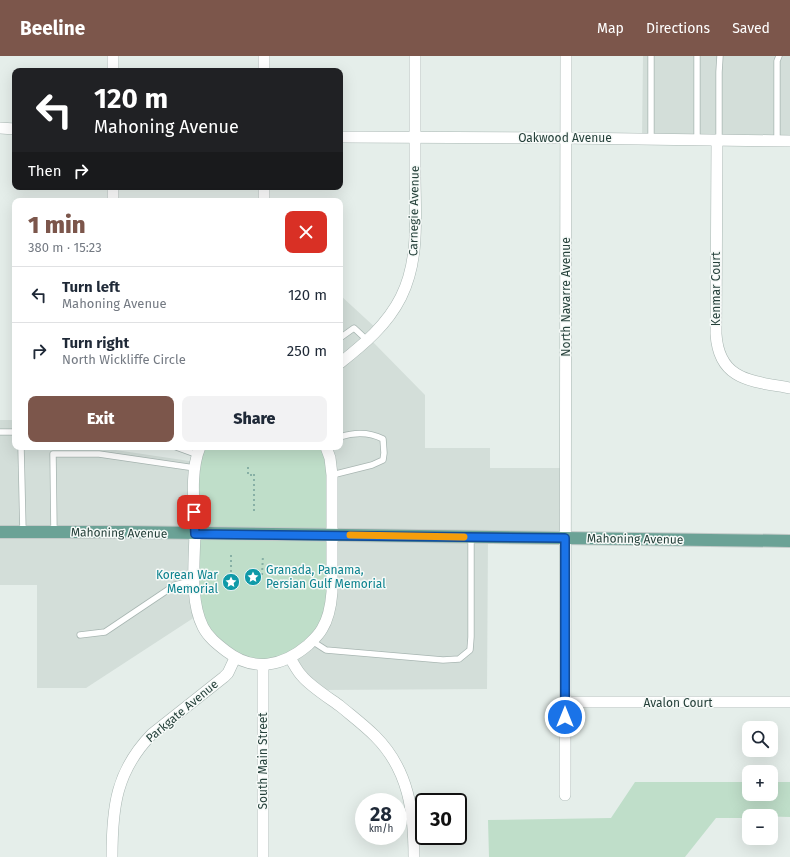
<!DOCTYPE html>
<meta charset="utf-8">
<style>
body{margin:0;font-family:"Fira Sans",sans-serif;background:#f2f2f3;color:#1f2937;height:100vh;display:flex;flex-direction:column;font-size:15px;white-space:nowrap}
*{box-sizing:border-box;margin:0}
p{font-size:13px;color:#747a83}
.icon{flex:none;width:22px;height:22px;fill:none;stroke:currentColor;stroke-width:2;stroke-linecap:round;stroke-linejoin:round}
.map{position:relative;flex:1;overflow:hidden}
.details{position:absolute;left:12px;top:142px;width:331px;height:252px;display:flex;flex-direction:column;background:#fff;border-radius:8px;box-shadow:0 4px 16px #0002}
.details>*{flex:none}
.guide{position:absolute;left:12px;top:12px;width:331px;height:122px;border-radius:8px;box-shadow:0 4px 16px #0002;background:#202124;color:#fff;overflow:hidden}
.controls{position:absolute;left:742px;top:665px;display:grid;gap:8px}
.controls a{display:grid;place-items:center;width:36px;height:36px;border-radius:8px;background:#fff;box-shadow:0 4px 16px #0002;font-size:20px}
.speed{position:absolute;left:355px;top:737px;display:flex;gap:8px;font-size:20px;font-weight:700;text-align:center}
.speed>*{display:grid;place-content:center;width:52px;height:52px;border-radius:50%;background:#fff;box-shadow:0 4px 16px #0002;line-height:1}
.speed small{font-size:10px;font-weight:400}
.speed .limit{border:2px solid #111;border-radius:6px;background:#fff;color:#111}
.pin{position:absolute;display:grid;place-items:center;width:34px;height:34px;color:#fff;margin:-17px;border-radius:8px;box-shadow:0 2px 6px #0006}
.me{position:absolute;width:44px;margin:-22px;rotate:0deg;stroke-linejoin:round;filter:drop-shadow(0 0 3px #0008)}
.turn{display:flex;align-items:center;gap:14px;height:84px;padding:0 16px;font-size:18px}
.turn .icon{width:52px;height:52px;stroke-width:2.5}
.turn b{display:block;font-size:28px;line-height:34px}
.then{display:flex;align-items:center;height:38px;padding:0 16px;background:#0003;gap:8px;font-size:15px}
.round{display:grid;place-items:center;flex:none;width:42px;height:42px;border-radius:8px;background:#f2f2f3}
.overview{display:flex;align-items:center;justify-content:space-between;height:68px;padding:0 16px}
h1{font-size:24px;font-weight:800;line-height:30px;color:#7c564b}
.primary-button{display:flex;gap:8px;margin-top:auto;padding:8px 16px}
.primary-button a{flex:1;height:46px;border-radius:8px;background:#7c564b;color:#fff;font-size:16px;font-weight:800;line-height:46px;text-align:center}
.primary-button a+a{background:#f2f2f3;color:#1f2937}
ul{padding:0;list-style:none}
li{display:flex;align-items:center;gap:12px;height:56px;padding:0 16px;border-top:1px solid #e0e1e3}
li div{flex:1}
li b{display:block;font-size:15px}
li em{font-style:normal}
header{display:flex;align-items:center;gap:24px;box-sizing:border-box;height:56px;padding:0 20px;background:#7c564b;color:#fff}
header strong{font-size:19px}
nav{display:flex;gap:22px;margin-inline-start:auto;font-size:14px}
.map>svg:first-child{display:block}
.built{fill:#d3ded9}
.green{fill:#bfdec9}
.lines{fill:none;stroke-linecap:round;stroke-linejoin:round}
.lane-casing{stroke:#a8b6b2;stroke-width:7}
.street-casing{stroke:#a8b6b2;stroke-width:12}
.primary-casing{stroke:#c2cac8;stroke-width:14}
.path{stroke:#87b0a5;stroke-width:2;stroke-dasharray:2 3;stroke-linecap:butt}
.lane{stroke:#fff;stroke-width:5.5}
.street{stroke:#fff;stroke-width:11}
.primary{stroke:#6ba296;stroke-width:12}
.route-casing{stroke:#114b97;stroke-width:10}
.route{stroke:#1a73e8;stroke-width:7}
.slow{stroke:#f59e0b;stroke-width:7}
.labels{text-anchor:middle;stroke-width:3;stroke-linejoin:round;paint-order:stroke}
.street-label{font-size:12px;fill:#25403a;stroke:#f6faf8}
.culture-label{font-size:12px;fill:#0d838f;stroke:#f6faf8;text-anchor:start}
</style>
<header>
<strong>Beeline</strong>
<nav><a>Map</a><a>Directions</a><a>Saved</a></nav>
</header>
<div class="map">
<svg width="790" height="801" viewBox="0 0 790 801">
<rect width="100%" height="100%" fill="#e5eeea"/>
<!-- built -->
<g class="built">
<path d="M643,0H790V85L642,83Z"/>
<path d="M340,239L378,274L370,283L425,339V392H490V412H565V482L488,481L487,633L319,634L290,602L326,391H340Z"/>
<path d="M0,364H15V391H36V393H109L196,406L198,559L86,632H37V529H0Z"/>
</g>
<!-- green -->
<g class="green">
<path d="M200,391H326L332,536L317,581L271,608L235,602L198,559L194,430Z"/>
<path d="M635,726H749V738H771V726H790V761L749,760V762H716L685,801H489L488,764L611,762Z"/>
</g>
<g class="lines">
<defs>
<g id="lane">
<path d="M651,0V83"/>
<path d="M697,0V83"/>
<path d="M719,84V16L720,0"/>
<path d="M777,85V5L779,0"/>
<path d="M340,282L354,272L368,285"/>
<path d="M0,376H15"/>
<path d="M21,391L23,476"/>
<path d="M176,391L198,399"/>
<path d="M332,419L372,409L383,404L384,397L383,383C369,376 355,376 340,381"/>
<path d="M54,476L53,398H99L195,412"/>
<path d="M80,579L105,576L175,529L194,524"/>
<path d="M312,585L326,594L443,604L459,603L470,594L471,581V481"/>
</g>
<g id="street">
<path d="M113,15V0"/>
<path d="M264,15V0"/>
<path d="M0,72L15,73"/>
<path d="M340,81L566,82L790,85"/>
<path d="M717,84L716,278C719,325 752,325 790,332"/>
<path d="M113,131V145"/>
<path d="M264,145V131"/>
<path d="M340,307C364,288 387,269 401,241C420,203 415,159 415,118C415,79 415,39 415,0"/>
<path d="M200,391C190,415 194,446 195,472C195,502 189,544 203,571C208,581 217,588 226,595C253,616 282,611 308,589C313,584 318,580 322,573C329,562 331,549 332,536V419L330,402L326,391"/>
<path d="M290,602C294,608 297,615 302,620C310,630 329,642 340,650C352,660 364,669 375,680C409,714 414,756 414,801"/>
<path d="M565,646H790"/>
<path d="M565,739L566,0"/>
<path d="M112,801C112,751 116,715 152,678L224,621L228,617L235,602"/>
<path d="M263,801V609"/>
</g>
<path id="primary" d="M0,476H125L790,485"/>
</defs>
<!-- lane casing -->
<use href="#lane" class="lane-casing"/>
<!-- street casing -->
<use href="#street" class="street-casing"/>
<!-- primary casing -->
<use href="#primary" class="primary-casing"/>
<!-- path -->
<g class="path">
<path d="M248,411V419H254"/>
<path d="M254,418V456"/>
<path d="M231,499V518"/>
<path d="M262,519L263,499"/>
</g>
<!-- lane -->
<use href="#lane" class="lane"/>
<!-- street -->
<use href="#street" class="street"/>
<!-- primary -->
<use href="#primary" class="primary"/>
</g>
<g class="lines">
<defs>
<path id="route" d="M194,456L195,478L565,482V661"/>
</defs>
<!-- route casing -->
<use href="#route" class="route-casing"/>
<!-- route -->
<use href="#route" class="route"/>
<!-- slow -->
<path class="slow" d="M350,479L464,481"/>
</g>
<!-- icons -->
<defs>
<symbol id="sight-disc" viewBox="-11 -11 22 22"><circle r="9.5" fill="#0f9aa8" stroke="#f6faf8"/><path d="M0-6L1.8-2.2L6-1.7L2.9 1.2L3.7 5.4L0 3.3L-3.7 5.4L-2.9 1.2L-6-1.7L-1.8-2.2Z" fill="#fff"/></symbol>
</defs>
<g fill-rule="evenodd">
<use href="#sight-disc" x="243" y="511" width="20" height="20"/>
<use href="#sight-disc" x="221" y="516" width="20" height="20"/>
</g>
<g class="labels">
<!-- street labels -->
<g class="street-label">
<text x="565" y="86">Oakwood Avenue</text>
<text transform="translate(414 155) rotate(-89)" y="4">Carnegie Avenue</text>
<text transform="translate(716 233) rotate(-90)" y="4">Kenmar Court</text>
<text transform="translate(566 241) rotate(-90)" y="4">North Navarre Avenue</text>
<text transform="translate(119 477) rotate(1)" y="4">Mahoning Avenue</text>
<text transform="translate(635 483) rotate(1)" y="4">Mahoning Avenue</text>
<text x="678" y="651">Avalon Court</text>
<text transform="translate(182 655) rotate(-40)" y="4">Parkgate Avenue</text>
<text transform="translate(263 705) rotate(-90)" y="4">South Main Street</text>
</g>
<!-- culture labels -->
<g class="culture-label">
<text x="266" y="518">Granada, Panama,<tspan x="266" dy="14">Persian Gulf Memorial</tspan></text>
<text x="218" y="523" text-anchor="end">Korean War<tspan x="218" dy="14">Memorial</tspan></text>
</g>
</g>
</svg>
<div class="controls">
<a><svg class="icon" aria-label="search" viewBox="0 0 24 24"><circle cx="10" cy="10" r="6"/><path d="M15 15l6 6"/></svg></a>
<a>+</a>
<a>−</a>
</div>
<div class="speed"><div>28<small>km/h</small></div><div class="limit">30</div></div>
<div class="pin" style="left:194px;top:456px;background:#d93025"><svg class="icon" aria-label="arrive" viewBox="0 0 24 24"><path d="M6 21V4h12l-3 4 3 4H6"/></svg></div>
<svg class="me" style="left:565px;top:661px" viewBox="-20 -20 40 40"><circle r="17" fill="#1a73e8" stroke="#fff" stroke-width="3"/><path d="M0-11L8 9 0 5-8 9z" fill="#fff"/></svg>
<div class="guide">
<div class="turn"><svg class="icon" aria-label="left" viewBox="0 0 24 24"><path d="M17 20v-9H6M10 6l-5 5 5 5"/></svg><div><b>120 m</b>Mahoning Avenue</div></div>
<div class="then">Then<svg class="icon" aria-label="right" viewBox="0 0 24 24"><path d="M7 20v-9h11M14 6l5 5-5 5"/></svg></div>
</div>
<section class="details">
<div class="overview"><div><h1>1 min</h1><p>380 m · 15:23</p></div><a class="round" style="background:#d93025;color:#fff"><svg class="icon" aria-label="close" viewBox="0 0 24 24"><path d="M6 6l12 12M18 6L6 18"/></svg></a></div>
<ul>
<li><svg class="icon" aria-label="left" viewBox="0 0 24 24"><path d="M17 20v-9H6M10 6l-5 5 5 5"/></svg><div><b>Turn left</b><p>Mahoning Avenue</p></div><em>120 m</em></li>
<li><svg class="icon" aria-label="right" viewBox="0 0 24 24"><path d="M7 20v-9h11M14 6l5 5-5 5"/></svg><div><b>Turn right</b><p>North Wickliffe Circle</p></div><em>250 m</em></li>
</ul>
<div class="primary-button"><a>Exit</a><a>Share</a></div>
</section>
</div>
